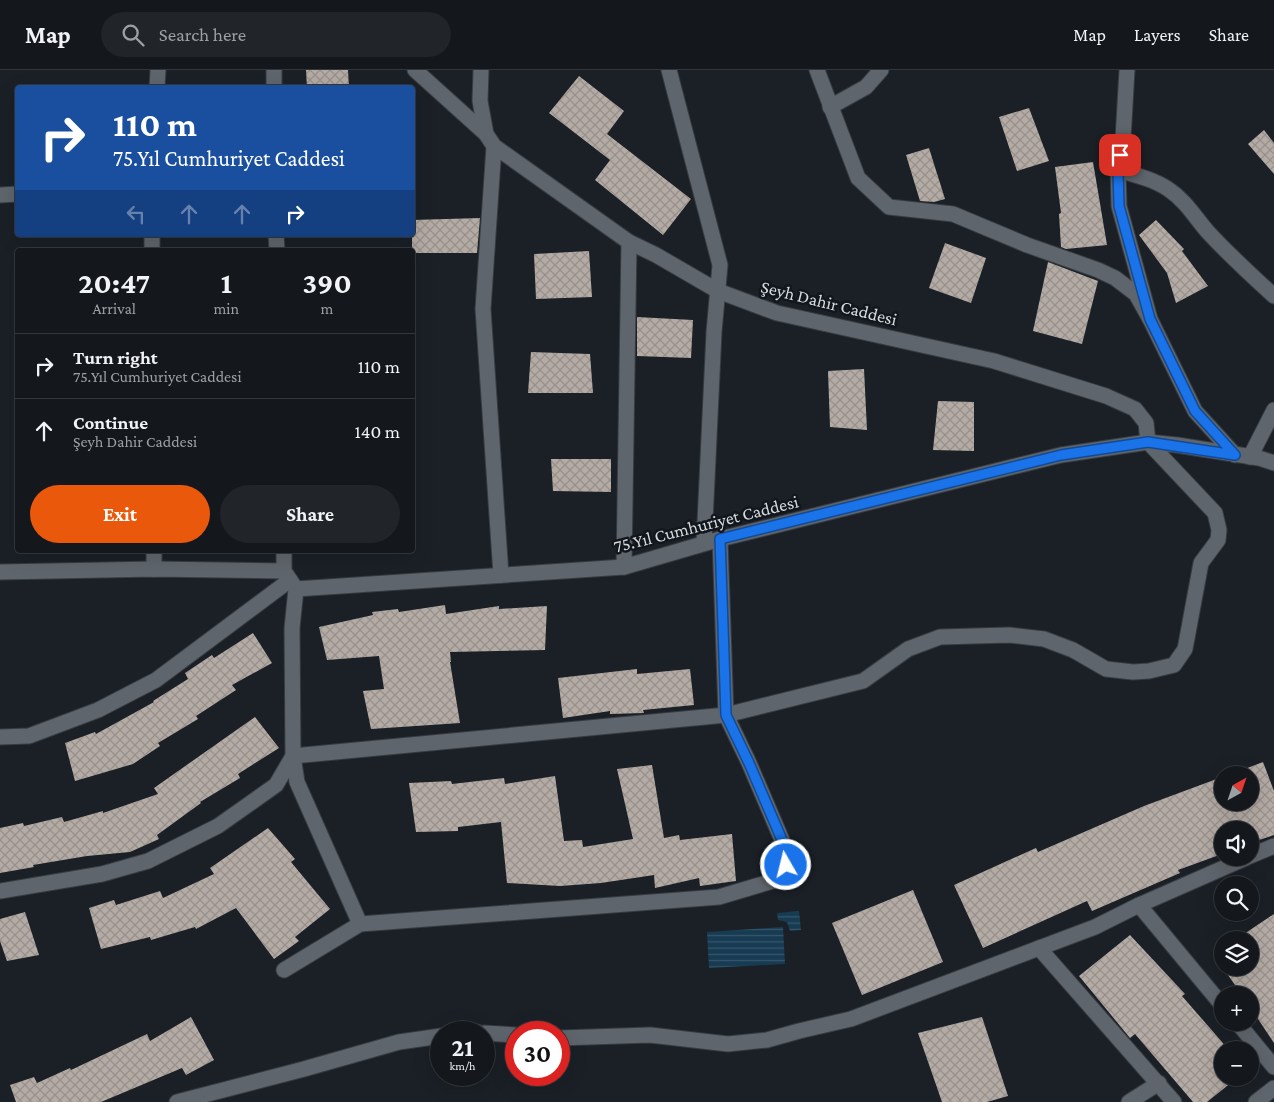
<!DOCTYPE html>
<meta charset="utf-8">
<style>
body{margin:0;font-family:"Crimson Pro",serif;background:#212529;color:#f1f3f6;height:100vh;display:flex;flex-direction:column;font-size:19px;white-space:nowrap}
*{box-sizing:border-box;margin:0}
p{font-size:16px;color:#9da0a3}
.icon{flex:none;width:28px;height:28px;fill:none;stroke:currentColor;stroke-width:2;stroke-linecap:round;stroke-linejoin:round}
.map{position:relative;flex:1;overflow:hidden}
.details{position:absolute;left:15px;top:178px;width:400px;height:305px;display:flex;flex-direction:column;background:#14181c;border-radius:5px;box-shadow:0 5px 20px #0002,0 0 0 1px #33373b}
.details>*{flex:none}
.banner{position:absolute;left:15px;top:15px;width:400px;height:152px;border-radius:5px;box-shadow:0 5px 20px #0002,0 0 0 1px #33373b;background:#1a4fa0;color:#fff;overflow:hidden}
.needle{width:32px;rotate:40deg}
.controls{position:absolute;left:1214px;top:696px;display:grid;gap:10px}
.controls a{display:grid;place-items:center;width:45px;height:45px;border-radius:50%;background:#14181c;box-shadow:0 5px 20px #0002,0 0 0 1px #33373b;font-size:25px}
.speed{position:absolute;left:430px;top:951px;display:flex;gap:10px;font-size:25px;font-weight:700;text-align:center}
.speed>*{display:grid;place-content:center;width:65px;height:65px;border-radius:50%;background:#14181c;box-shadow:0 5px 20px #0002,0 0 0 1px #33373b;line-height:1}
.speed small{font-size:12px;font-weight:400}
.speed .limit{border:8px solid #d22;background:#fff;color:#111}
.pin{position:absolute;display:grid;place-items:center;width:42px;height:42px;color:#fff;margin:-21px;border-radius:10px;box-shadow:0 2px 8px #0006}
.me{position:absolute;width:55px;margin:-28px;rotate:352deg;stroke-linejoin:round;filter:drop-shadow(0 0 4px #0008)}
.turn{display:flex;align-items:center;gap:18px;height:105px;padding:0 15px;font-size:22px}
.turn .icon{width:65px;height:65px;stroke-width:2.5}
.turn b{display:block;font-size:35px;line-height:42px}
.lanes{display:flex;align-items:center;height:48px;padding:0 15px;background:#0003;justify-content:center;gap:25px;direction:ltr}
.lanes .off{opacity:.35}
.eta{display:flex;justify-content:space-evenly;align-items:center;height:85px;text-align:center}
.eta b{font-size:30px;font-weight:700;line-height:35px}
.action{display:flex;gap:10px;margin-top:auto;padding:10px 15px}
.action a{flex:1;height:58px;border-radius:30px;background:#ea580c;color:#fff;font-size:20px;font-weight:700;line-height:58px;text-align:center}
.action a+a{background:#212529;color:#f1f3f6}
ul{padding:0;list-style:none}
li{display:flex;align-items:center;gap:15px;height:65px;padding:0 15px;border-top:1px solid #33373b}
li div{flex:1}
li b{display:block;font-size:19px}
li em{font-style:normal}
header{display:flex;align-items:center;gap:30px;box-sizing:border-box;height:70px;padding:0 25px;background:#14181c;border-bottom:1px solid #33373b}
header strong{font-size:24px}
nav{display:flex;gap:28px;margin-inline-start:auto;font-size:18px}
.search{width:350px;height:45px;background:#212529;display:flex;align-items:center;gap:12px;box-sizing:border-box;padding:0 18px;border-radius:28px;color:#9da0a3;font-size:19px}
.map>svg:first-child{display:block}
.water{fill:url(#water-rules)}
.building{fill:url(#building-cross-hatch)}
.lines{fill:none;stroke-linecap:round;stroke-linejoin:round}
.minor-casing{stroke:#373c41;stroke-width:17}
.minor{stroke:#5f656c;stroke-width:15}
.route-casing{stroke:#114b97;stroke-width:12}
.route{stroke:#1a73e8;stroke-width:9}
.labels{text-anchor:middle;stroke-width:5;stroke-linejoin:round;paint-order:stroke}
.street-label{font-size:18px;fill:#d6dade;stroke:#11171c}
</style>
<header>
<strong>Map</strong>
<div class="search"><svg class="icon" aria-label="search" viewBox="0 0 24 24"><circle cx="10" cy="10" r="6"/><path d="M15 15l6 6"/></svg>Search here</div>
<nav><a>Map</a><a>Layers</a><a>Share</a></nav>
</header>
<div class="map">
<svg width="1274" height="1032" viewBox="0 0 1274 1032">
<defs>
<pattern id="water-rules" width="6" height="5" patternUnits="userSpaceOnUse" patternTransform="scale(1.25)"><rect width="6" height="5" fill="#163b53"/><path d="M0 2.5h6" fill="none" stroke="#37576b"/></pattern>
<pattern id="building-cross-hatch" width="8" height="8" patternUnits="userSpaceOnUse" patternTransform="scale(1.25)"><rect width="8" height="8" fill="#b4aba4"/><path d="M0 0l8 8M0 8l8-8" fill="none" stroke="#97908c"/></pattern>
</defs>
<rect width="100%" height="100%" fill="#1a2026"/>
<!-- water -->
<g class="water">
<path d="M799,841L801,860L790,861L787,852L778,850L777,843Z"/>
<path d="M783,857L785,894L709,898L707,862Z"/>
</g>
<!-- building -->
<g class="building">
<path d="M306,0H348L349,18H307Z"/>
<path d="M579,6L624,41L607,64L691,129L663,165L595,110L610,90L549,43Z"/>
<path d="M1029,38L1049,91L1017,101L999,47Z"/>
<path d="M1264,60L1274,73V104L1248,74Z"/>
<path d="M929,78L945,129L934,132L920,131L906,85Z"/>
<path d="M1093,92L1107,175L1066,179L1061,177L1059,144L1061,143L1055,97Z"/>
<path d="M480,148L477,183H412V150Z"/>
<path d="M1156,150L1184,179L1182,181L1208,216L1176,233L1167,203L1139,165Z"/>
<path d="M945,173L986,188L971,233L929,218Z"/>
<path d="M589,181L592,227L536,229L534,184Z"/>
<path d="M1048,192L1098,211L1082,274L1033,261Z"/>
<path d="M637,247L693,250L691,288L637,286Z"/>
<path d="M531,282L590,284L593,323H528Z"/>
<path d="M864,299L867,360L830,357L828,301Z"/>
<path d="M938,331L974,332V381L933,380Z"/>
<path d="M551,389H611V422L553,421Z"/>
<path d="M445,535L446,544L499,536V539L547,536L545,580L450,582L451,592H450L460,653L371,659L363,621L384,619L379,586L327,590L319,557L373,545L372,542L398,539L399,542Z"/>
<path d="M253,563L272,593L232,615L236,620L196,646L198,649L158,673L160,676L133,694L75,711L65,673L95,662L96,664L154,632L153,631L188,609L185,603L212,585L214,588Z"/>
<path d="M637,599V604L690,599L694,635L643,640L644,643L610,644V641L563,648L558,608Z"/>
<path d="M255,647L279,678L238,704L240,708L200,732L201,733L157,765L159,769L130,782L87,786L33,795L34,797L0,803V758L23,753L24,756L62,747L64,752L103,741V743L158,724L154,718Z"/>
<path d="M1263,692L1274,721V765L1250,773V760H1222V784L1178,800L1180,803L1092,841L1087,831L983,878L954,815L1036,778L1038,782L1144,736L1222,707V732H1250V705H1229Z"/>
<path d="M652,695L664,768L679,765L680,770L732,764L736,811L700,816L699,808L655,818L654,805L601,813L560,816L507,813L501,752L458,757V761L416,762L409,713L451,711L452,714L504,708L505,714L555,706L564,771L582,770L583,777L633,769L617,699Z"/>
<path d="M268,758L295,789L291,792L330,839L295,867L299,871L274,889L236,838L196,859L195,857L151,870L150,867L101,879L89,838L114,830L116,835L160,821L163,828L214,804L210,798Z"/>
<path d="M913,820L943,892L862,925L832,853Z"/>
<path d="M25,842L39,885L7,891L0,871V849Z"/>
<path d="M1274,844V973L1250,937V925H1242L1223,898H1250V870H1235Z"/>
<path d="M1130,865L1185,924L1182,926L1229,980H1222V1008H1237L1207,1032H1193L1135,964L1130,968L1079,906Z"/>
<path d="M191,947L214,990L186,1005L182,998L101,1032H16L10,1015L34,1007L37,1013L70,998L71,1000L147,964L150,971Z"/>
<path d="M982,947L1008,1026L987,1032H942L918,963Z"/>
</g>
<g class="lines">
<defs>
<g id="minor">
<path d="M274,0V18"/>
<path d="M415,0L486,64L494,76L629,172L656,185L718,221L777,243L994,291L1106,326L1135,339L1146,353L1148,372"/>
<path d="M481,0L480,31L486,64"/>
<path d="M669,0L720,195L714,262L704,473"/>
<path d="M817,0L858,108L889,137L953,144L1027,175L1098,200L1115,208L1136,224L1150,249"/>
<path d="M1127,0L1123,69L1118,100L1119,136L1150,249L1195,341L1235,385"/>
<path d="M157,18L158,0"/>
<path d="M830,37L866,17L881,0"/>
<path d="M494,76L483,239L501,505"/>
<path d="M1118,100C1135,105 1153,109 1168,119C1185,130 1195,147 1207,161C1228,184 1251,205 1274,226"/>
<path d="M0,125L18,124"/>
<path d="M152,165V180"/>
<path d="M276,165L277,180"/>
<path d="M1250,387L1274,340"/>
<path d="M154,480V499"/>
<path d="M284,480V501L296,519L292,558L293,686L297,712L360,854"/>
<path d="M624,497L629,172"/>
<path d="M0,502L154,499L284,501"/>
<path d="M296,519L624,497L720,469L1061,385L1148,372L1177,375L1259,388L1274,393"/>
<path d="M0,667L29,666L98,640L156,610L290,510"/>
<path d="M1250,786L1274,776"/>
<path d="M0,821L102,804L148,791L218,756L276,715L293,686L726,645L863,611L908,579L940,567L1009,565L1044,569L1073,580L1106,599L1133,602L1149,601L1174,595L1185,579L1201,493L1218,470L1219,460L1215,443L1148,372"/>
<path d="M1139,835L1222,935"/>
<path d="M1039,878L1174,1032"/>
<path d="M284,900L360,854L719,827L776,810L785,795L782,770L749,693L726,645L720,469"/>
<path d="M1237,952L1274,997"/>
<path d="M468,962H477"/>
<path d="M484,963L516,965"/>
<path d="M559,968L650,965L728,974L767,970L799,961L851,949L1095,857L1139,835L1246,788"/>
<path d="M177,1032L304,999L399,972L441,966"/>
<path d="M1129,1032L1159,1013"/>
<path d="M1256,1032L1274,1018"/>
</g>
</defs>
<!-- minor casing -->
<use href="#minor" class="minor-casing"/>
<!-- minor -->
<use href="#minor" class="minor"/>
</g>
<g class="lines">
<defs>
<path id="route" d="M786,795L782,770L749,693L726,645L720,469L1061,385L1148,372L1235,385L1195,341L1150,249L1119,136L1118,100L1120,85"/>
</defs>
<!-- route casing -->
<use href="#route" class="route-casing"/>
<!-- route -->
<use href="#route" class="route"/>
</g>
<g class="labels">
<!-- street labels -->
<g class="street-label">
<text transform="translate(829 233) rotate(14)" y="6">Şeyh Dahir Caddesi</text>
<text transform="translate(706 454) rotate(-14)" y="6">75.Yıl Cumhuriyet Caddesi</text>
</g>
</g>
</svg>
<div class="controls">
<a><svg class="needle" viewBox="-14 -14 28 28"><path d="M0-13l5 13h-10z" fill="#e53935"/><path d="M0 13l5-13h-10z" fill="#9da0a3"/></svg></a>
<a><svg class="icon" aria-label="sound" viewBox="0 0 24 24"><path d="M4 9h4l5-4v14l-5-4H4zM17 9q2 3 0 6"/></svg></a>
<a><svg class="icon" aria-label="search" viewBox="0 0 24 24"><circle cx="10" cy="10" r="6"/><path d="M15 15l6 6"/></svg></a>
<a><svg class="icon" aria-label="layers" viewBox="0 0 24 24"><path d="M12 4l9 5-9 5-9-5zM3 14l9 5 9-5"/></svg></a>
<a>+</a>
<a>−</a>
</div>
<div class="speed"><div>21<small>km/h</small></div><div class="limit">30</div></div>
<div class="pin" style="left:1120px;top:85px;background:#d93025"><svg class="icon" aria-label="arrive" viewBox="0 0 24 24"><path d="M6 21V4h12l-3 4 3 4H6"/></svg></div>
<svg class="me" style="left:786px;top:795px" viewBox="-20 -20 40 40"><circle r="17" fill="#1a73e8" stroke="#fff" stroke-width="3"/><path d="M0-11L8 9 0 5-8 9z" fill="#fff"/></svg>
<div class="banner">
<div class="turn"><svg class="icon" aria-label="right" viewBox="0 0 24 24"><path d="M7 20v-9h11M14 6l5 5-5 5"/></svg><div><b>110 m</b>75.Yıl Cumhuriyet Caddesi</div></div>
<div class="lanes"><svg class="icon off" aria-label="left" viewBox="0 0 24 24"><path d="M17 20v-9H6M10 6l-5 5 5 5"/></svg><svg class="icon off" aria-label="ahead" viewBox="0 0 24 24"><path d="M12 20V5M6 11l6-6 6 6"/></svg><svg class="icon off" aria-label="ahead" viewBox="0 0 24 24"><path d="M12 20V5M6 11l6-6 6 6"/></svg><svg class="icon" aria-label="right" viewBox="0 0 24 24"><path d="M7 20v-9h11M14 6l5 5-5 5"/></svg></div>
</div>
<section class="details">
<div class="eta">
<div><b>20:47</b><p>Arrival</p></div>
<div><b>1</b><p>min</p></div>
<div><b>390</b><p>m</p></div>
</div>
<ul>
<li><svg class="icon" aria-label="right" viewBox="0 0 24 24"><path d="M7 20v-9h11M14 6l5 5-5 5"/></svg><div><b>Turn right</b><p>75.Yıl Cumhuriyet Caddesi</p></div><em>110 m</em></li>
<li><svg class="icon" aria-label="ahead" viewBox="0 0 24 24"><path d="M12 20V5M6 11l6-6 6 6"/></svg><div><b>Continue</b><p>Şeyh Dahir Caddesi</p></div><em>140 m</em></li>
</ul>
<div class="action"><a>Exit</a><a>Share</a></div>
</section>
</div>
